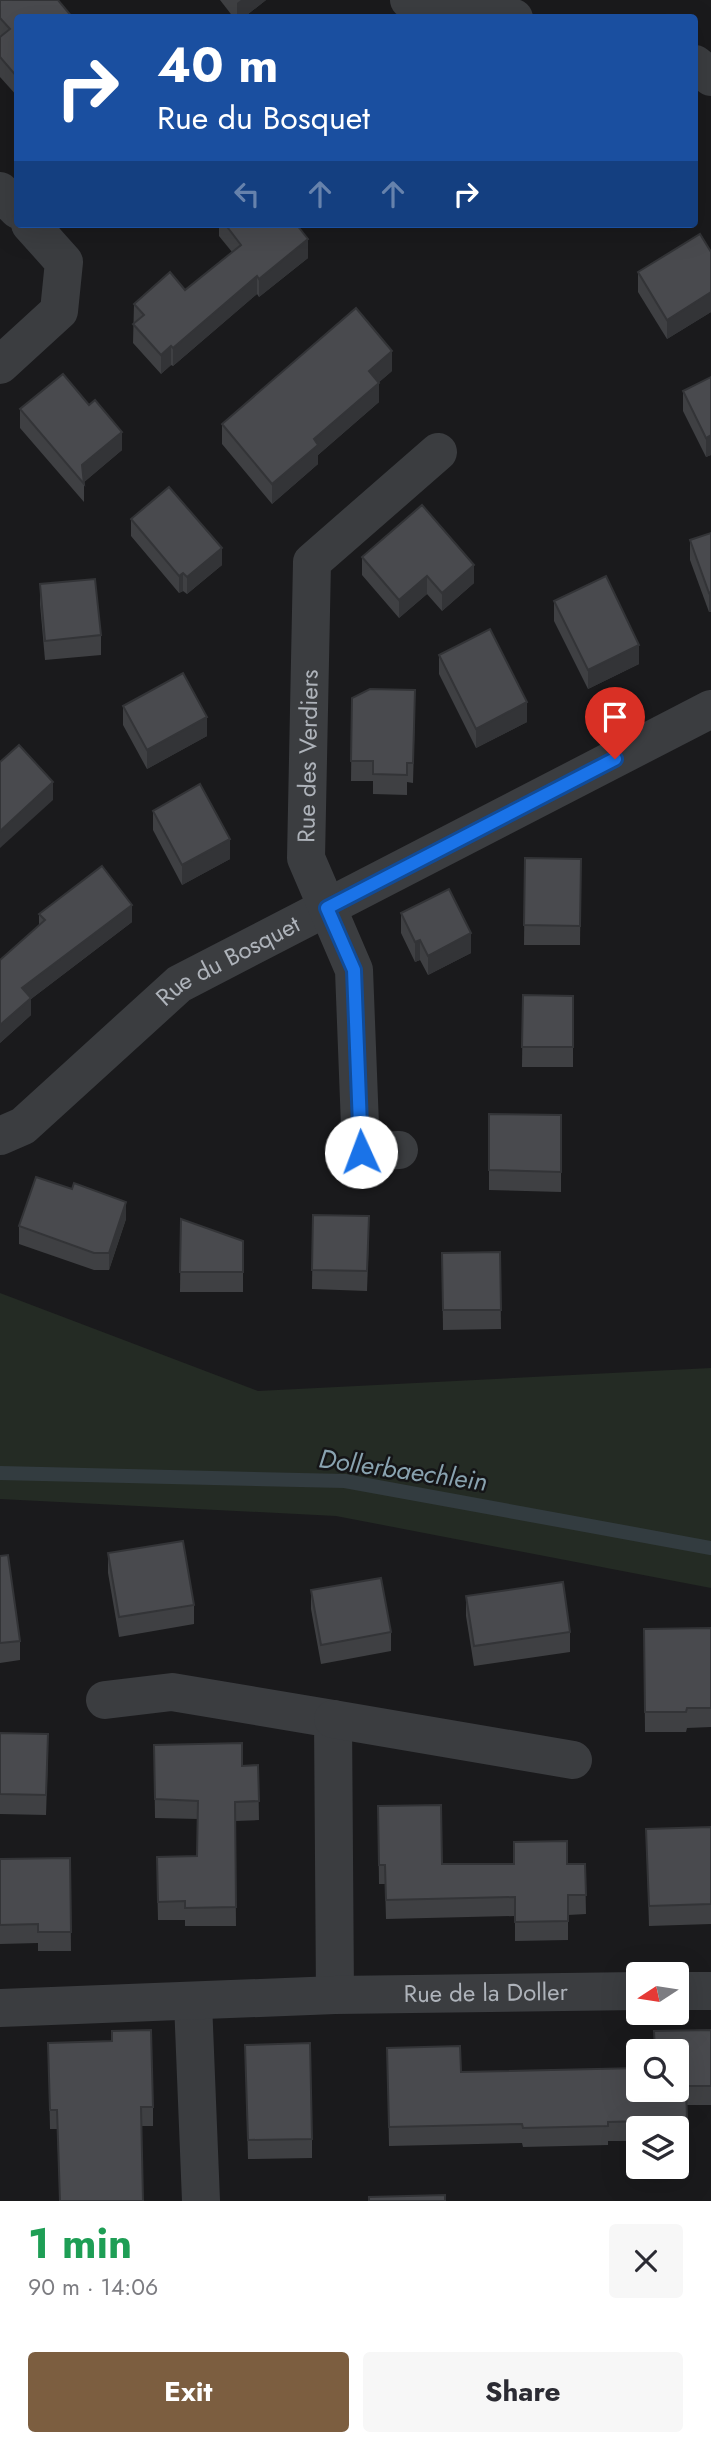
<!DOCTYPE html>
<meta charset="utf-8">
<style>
body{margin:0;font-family:Jost,sans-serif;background:#f7f7f7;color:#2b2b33;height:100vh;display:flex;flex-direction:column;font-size:26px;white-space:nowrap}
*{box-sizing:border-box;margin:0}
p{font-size:23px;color:#7c7c81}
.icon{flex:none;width:38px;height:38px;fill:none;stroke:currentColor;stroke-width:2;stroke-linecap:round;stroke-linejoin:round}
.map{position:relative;height:2201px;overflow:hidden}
.panel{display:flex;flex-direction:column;background:#fff;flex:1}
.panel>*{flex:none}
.hud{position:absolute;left:14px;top:14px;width:684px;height:214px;border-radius:7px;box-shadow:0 7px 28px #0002;background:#1a4fa0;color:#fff;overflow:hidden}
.needle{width:46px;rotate:258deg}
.fabs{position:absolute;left:626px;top:1962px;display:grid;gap:14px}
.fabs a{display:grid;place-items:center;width:63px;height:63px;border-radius:7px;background:#fff;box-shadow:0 7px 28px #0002;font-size:35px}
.pin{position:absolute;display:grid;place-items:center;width:60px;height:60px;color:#fff;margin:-72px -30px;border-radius:50% 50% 50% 0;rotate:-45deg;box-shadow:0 0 7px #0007}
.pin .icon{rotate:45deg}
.me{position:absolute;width:77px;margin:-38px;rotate:358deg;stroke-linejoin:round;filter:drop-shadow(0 0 5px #0008)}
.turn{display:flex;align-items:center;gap:24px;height:147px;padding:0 28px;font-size:32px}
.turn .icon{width:91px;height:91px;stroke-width:2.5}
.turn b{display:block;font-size:49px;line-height:60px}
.lanes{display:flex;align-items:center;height:66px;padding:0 28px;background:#0003;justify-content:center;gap:35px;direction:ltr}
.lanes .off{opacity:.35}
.round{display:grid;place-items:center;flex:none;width:74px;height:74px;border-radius:7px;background:#f7f7f7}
.summary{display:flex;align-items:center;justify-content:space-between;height:119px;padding:0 28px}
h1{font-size:42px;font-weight:700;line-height:52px;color:#1e9e55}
.cta{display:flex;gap:14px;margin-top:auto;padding:14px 28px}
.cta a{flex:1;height:80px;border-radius:7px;background:#7c5e40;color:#fff;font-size:28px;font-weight:700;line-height:80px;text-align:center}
.cta a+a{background:#f7f7f7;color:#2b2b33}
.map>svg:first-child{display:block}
.grass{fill:#242b24}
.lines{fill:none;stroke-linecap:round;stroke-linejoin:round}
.stream{stroke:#333c40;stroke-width:14}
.minor{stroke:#3b3d40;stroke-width:38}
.wall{fill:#3f4043}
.shaded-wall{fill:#333437}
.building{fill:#494a4e;stroke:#333437;stroke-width:2}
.route-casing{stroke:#114b97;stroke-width:18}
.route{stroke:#1a73e8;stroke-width:12}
.labels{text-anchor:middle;stroke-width:5;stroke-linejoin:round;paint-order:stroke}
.street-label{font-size:24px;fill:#aeb3ba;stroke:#151517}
.water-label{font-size:26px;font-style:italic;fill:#89a3b0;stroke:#151517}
</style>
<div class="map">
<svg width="711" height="2201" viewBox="0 0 711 2201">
<rect width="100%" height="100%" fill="#1a1a1c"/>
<!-- grass -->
<path class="grass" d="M0,1293L258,1391L711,1368V1588L336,1516L0,1499Z"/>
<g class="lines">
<!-- stream -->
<path class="stream" d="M0,1473L345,1481L711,1548"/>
<!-- minor -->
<g class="minor">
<path d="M409,0L412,2L514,18"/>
<path d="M695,64L711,77"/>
<path d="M0,191L18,210"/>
<path d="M0,365L59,311L64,262L30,224"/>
<path id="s1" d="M0,1136L23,1126L179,984L711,709"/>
<path id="s2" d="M399,1150L361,1152L354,970L306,858L312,562L438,452"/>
<path d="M105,1700L172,1692L333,1719L335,1995"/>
<path d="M333,1719L573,1760"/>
<path d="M677,1991H711"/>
<path d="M193,2002L201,2201"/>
<path id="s3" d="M0,2008L335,1995L639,1991"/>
</g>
</g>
<!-- wall -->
<g class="wall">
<path d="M0,0L18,18V97L0,77Z"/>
<path d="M220,0H266L243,18H234Z"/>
<path d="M219,224H296L308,258L259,297L257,294L173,366L171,365L161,374L133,343L134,304L185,290L232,252L219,236Z"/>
<path d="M711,252V312L667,339L638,292V272Z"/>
<path d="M392,371L379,382V402L318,455V464L272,504L222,444V424Z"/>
<path d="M711,377V455L706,457L683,411V391Z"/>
<path d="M20,409L122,450L84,482V502L20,428Z"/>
<path d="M131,519L222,565L187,594L183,591L179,593L131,536Z"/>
<path d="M711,533V612H709L690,560V540Z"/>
<path d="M362,557L474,583L442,611L427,594L399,618L362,575Z"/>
<path d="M40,584L101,635V655L45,660L40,604Z"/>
<path d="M554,601L639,664L588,689L554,621Z"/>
<path d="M439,655L527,722L476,748L439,674Z"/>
<path d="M352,698L415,710L413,783L407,782V795L373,794V781H351Z"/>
<path d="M123,706L207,736L147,769L123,725Z"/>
<path d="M153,811L230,859L182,885L153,830Z"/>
<path d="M525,858L581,859L580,945H524Z"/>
<path d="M401,913L471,953L428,975L420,960L415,962L401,933Z"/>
<path d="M39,914L132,922L31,999V1015L0,1043L39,925Z"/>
<path d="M523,995L573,996V1067H522Z"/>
<path d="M489,1114L561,1115V1192L489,1190Z"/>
<path d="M313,1215L369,1235L367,1291L312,1289Z"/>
<path d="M126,1219L109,1270H94L19,1244V1226Z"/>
<path d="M181,1219L243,1241V1292H180Z"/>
<path d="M500,1252L501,1329L443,1330L442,1253Z"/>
<path d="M108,1553L194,1605V1624L119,1637L108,1573Z"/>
<path d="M0,1556L20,1641V1660L0,1663Z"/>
<path d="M311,1590L391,1632V1651L321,1664L311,1609Z"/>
<path d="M466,1596L570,1632V1652L474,1666L466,1616Z"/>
<path d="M711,1628V1727L687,1728L686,1732H645L644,1629Z"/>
<path d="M0,1733L48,1754L46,1815L0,1814Z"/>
<path d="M154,1745L242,1766L258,1765L259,1820L235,1821L236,1926H185V1920H158L157,1875L197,1856L198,1819L155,1818Z"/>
<path d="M378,1806L442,1864H585L586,1914L568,1915V1940L515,1941V1916L386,1919L385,1884H379Z"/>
<path d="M711,1827V1924L649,1926L646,1829Z"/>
<path d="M70,1858L71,1951H38V1943L0,1944V1859Z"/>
<path d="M711,2030V2105H687V2139L677,2140V2128H639V2141H608V2145L523,2147L522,2143L389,2146L387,2048L461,2072L639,2090L677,2051H654V2031Z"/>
<path d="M48,2043L153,2107V2126H141L143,2201H60L57,2129H50Z"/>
<path d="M245,2045L312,2139V2158L248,2159Z"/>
</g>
<!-- shaded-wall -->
<g class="shaded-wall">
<path d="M241,0H266L243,18H237V3Z"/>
<path d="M308,239V258L259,297V279Z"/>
<path d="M257,276V294L173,366V348Z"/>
<path d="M711,292V312L667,339V320Z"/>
<path d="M171,346V365L161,374V355Z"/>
<path d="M392,351V371L369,391V371Z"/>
<path d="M379,383V402L318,455V464L272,504V484L314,439Z"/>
<path d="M122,432V450L83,483L82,465Z"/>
<path d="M711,435V455L706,457V438Z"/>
<path d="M222,548V565L187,594V577Z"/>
<path d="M474,565V583L442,611V593Z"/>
<path d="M183,573V591L179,593V576Z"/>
<path d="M427,576V594L399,618V600Z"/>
<path d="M711,592V612H709V593Z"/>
<path d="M639,645V664L588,689V670Z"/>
<path d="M527,702V722L476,748V729Z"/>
<path d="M207,717V736L147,769V750Z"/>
<path d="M53,782V800L0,848V831Z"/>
<path d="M230,839V859L182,885V865Z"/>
<path d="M132,905V922L31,999V1015L0,1043V1025L22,988Z"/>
<path d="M471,933V953L428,975V956Z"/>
<path d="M420,940V960L415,962V942Z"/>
<path d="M126,1202V1219L109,1270V1253Z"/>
</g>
<!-- building -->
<g class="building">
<path d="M0,0H58L73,18H18V78L0,57V37L10,29L0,18Z"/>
<path d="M225,224H296L308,239L259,279L257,276L173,348L171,346L161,355L133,324L144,315L134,304L170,272L185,290L241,245Z"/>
<path d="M700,234L711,252V292L667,320L638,272Z"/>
<path d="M356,308L392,351L369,371L379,383L314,439L318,445L272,484L222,424Z"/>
<path d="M63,374L89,405L95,400L122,432L82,465L84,484L20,409Z"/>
<path d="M711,377V435L706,438L683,391Z"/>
<path d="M169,487L222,548L187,577L183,573L179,576L131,519Z"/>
<path d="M422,505L474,565L442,593L427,576L399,600L362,557Z"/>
<path d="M711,533V592L709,593L690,540Z"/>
<path d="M606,576L639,645L588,670L554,601Z"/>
<path d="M95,579L101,635L45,641L40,584Z"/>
<path d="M490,629L527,702L476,729L439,655Z"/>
<path d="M183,673L207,717L147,750L123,706Z"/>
<path d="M370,689L415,690L413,763H407V775L373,774V761H351L352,698Z"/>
<path d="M19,745L53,782L0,831V762Z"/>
<path d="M200,784L230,839L182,865L153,811Z"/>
<path d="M525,858L581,859L580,926L524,925Z"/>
<path d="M102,866L132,905L22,988L31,998L0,1025V960L45,920L39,914Z"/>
<path d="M449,889L471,933L428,956L420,940L415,942L401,913Z"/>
<path d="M523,995L573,996V1047H522Z"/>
<path d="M489,1114L561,1115V1172L489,1170Z"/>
<path d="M36,1177L72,1189L74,1183L126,1202L109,1253H94L19,1226Z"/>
<path d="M313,1215L369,1216L367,1271L312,1270Z"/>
<path d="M181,1219L243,1241V1272H180Z"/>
<path d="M500,1252L501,1310H443L442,1253Z"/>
<path d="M183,1541L194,1605L119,1617L108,1553Z"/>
<path d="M8,1555L20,1641L0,1643V1556Z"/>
<path d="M381,1578L391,1632L321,1645L311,1590Z"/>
<path d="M563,1582L570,1632L474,1646L466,1596Z"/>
<path d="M711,1628V1708H687L686,1712H645L644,1629Z"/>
<path d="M0,1733L48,1734L46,1795L0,1794Z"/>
<path d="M242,1743V1766L258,1765L259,1801L235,1802L236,1907L185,1908V1901L158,1902L157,1857L197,1856L198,1801L155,1799L154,1745Z"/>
<path d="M441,1805L442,1864H514V1842L567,1841V1864H585L586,1895H568V1921L515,1922V1897L386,1900L385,1865H379L378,1806Z"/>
<path d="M711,1827V1904L649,1906L646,1829Z"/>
<path d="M70,1858L71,1932H38V1924L0,1925V1859Z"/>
<path d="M151,2030L153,2107H141L143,2201H60L57,2110H50L48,2043L112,2041V2031Z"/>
<path d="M711,2030V2086H686L687,2120L608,2122V2126L523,2128L522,2124L389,2127L387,2048L460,2046L461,2072L639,2068V2090H677V2051H655L654,2031Z"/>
<path d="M310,2043L312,2139L248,2140L245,2045Z"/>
<path d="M445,2195V2201H369V2197Z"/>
</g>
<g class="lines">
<defs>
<path id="route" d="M361,1152L354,970L327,908L615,759"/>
</defs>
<!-- route casing -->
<use href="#route" class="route-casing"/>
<!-- route -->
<use href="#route" class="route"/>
</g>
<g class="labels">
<!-- street labels -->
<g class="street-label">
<text dy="8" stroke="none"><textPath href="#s2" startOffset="444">Rue des Verdiers</textPath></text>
<text dy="8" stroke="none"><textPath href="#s1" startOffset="290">Rue du Bosquet</textPath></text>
<text dy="8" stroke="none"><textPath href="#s3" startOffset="486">Rue de la Doller</textPath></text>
</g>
<!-- water labels -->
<g class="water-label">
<text transform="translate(403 1470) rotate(8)" y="9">Dollerbaechlein</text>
</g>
</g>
</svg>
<div class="fabs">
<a><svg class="needle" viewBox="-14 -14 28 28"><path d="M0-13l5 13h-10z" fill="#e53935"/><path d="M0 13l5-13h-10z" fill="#7c7c81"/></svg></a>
<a><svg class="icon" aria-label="search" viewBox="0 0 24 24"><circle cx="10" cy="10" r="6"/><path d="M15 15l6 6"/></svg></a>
<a><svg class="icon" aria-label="layers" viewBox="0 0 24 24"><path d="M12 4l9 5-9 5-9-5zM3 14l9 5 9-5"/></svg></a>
</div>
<div class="pin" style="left:615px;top:759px;background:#d93025"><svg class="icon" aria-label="arrive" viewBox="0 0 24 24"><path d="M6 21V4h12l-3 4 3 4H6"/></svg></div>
<svg class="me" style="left:361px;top:1152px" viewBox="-20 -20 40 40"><circle r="19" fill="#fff"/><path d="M0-13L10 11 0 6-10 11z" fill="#1a73e8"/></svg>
<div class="hud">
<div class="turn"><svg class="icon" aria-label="right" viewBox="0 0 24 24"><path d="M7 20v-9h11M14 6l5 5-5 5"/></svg><div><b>40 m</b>Rue du Bosquet</div></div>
<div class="lanes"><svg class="icon off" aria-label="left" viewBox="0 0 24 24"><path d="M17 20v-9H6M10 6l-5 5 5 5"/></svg><svg class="icon off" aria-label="ahead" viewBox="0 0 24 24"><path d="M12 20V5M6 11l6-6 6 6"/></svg><svg class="icon off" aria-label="ahead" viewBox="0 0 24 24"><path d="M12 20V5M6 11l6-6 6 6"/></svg><svg class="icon" aria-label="right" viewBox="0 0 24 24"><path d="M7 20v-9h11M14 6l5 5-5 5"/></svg></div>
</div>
</div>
<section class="panel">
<div class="summary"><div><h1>1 min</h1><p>90 m · 14:06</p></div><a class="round"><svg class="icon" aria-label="close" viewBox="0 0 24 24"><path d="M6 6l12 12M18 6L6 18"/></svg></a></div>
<div class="cta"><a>Exit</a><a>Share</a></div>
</section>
